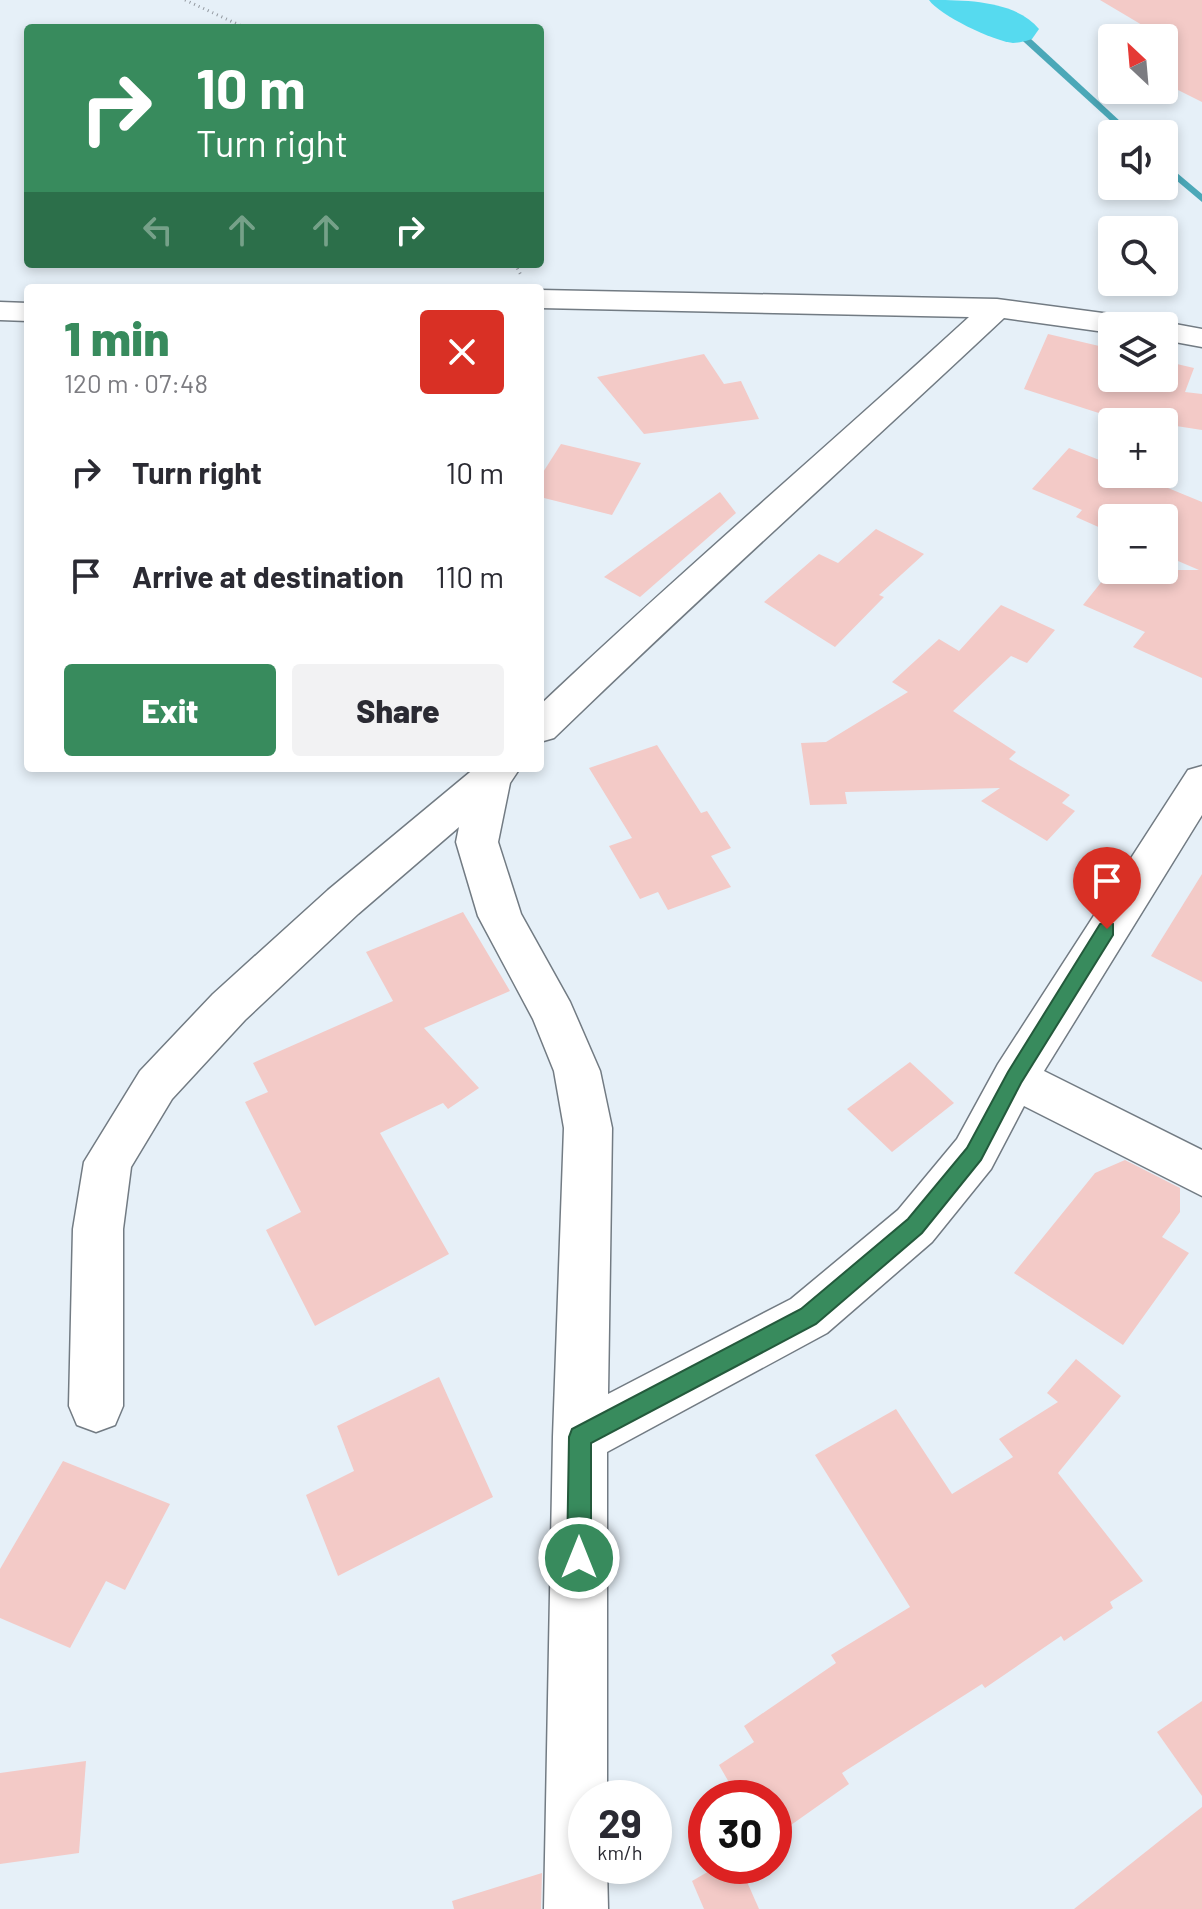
<!DOCTYPE html>
<meta charset="utf-8">
<style>
body{margin:0;font-family:Barlow,sans-serif;background:#f2f2f3;color:#2b2b33;height:100vh;display:flex;flex-direction:column;font-size:30px;white-space:nowrap}
*{box-sizing:border-box;margin:0}
p{font-size:26px;color:#7c7c81}
.icon{flex:none;width:44px;height:44px;fill:none;stroke:currentColor;stroke-width:2;stroke-linecap:round;stroke-linejoin:round}
.map{position:relative;flex:1;overflow:hidden}
.sheet{position:absolute;left:24px;top:284px;width:520px;height:488px;display:flex;flex-direction:column;background:#fff;border-radius:8px;box-shadow:0 4px 12px #0003}
.sheet>*{flex:none}
.hud{position:absolute;left:24px;top:24px;width:520px;height:244px;border-radius:8px;box-shadow:0 4px 12px #0003;background:#388b5d;color:#fff;overflow:hidden}
.needle{width:52px;rotate:334deg}
.fabs{position:absolute;left:1098px;top:24px;display:grid;gap:16px}
.fabs a{display:grid;place-items:center;width:80px;height:80px;border-radius:8px;background:#fff;box-shadow:0 4px 12px #0003;font-size:40px}
.speed{position:absolute;left:568px;top:1780px;display:flex;gap:16px;font-size:40px;font-weight:700;text-align:center}
.speed>*{display:grid;place-content:center;width:104px;height:104px;border-radius:50%;background:#fff;box-shadow:0 4px 12px #0003;line-height:1}
.speed small{font-size:20px;font-weight:400}
.speed .limit{border:12px solid #d22;background:#fff;color:#111}
.pin{position:absolute;display:grid;place-items:center;width:68px;height:68px;color:#fff;margin:-82px -34px;border-radius:50% 50% 50% 0;rotate:-45deg;box-shadow:0 0 8px #0007}
.pin .icon{rotate:45deg}
.me{position:absolute;width:88px;margin:-44px;rotate:0deg;stroke-linejoin:round;filter:drop-shadow(0 0 6px #0008)}
.turn{display:flex;align-items:center;gap:28px;height:168px;padding:0 40px;font-size:36px}
.turn .icon{width:104px;height:104px;stroke-width:2.5}
.turn b{display:block;font-size:56px;line-height:68px}
.lanes{display:flex;align-items:center;height:76px;padding:0 40px;background:#0003;justify-content:center;gap:40px;direction:ltr}
.lanes .off{opacity:.35}
.round{display:grid;place-items:center;flex:none;width:84px;height:84px;border-radius:8px;background:#f2f2f3}
.summary{display:flex;align-items:center;justify-content:space-between;height:136px;padding:0 40px}
h1{font-size:48px;font-weight:800;line-height:60px;color:#388b5d}
.action{display:flex;gap:16px;margin-top:auto;padding:16px 40px}
.action a{flex:1;height:92px;border-radius:8px;background:#388b5d;color:#fff;font-size:32px;font-weight:800;line-height:92px;text-align:center}
.action a+a{background:#f2f2f3;color:#2b2b33}
ul{padding:0;list-style:none}
li{display:flex;align-items:center;gap:24px;height:104px;padding:0 40px}
li div{flex:1}
li b{display:block;font-size:30px}
li em{font-style:normal}
.map>svg:first-child{display:block}
.lines{fill:none;stroke-linecap:round;stroke-linejoin:round}
.stream{fill:#4ba8b8;fill-rule:evenodd}
.river{fill:#56daef;fill-rule:evenodd}
.building{fill:#f3cac7}
.minor-casing{stroke:#727b83;stroke-width:3}
.path{stroke:#9399a0;stroke-width:3;stroke-dasharray:1 4;stroke-linecap:butt}
.minor{fill:#fff;fill-rule:evenodd}
.route{fill:#388b5d;stroke:#245a3c;stroke-width:2}
</style>
<div class="map">
<svg width="1202" height="1909" viewBox="0 0 1202 1909">
<rect width="100%" height="100%" fill="#e6f0f8"/>
<g class="lines">
<!-- stream -->
<g class="stream">
<path d="M1012,27H1018L1134,134H1125L1012,31Z"/>
<path d="M1164,162L1202,194V202L1164,170Z"/>
</g>
<!-- river -->
<path class="river" d="M929,0C965,0 1015,0 1039,29L1032,39C1026,41 1019,43 1013,43C993,41 939,15 929,0Z"/>
</g>
<!-- building -->
<g class="building">
<path d="M1100,0H1202V102L1164,83V38Z"/>
<path d="M1048,334L1112,349V378H1164V361L1194,368L1185,392L1202,394V430L1105,415L1024,389Z"/>
<path d="M704,354L724,384L741,381L759,419L644,434L597,377Z"/>
<path d="M561,444L641,463L612,515L540,497V477Z"/>
<path d="M1069,448L1112,465V474H1134L1202,502V678L1133,647L1145,632L1083,605L1111,570H1199L1164,555V518H1112V533L1076,517L1082,510L1032,489Z"/>
<path d="M720,492L736,513L640,597L604,577Z"/>
<path d="M876,529L924,554L879,595L884,597L835,647L764,602L819,554L838,563Z"/>
<path d="M1001,605L1055,630L1027,663L1011,656L953,711L1016,752L1009,759L1070,795L1062,803L1075,811L1047,841L981,801L1000,788L845,792L847,804L810,805L801,743L826,742L908,692L892,682L939,639L959,651Z"/>
<path d="M657,745L701,813L707,811L731,848L711,856L731,887L668,910L658,892L640,899L609,846L632,838L589,768Z"/>
<path d="M1202,874V982L1151,956Z"/>
<path d="M463,912L510,991L424,1028L479,1088L448,1109L443,1103L380,1133L449,1254L315,1326L266,1230L301,1212L245,1102L268,1092L253,1063L393,1001L366,952Z"/>
<path d="M910,1062L954,1103L892,1152L847,1109Z"/>
<path d="M1125,1160L1180,1188V1212L1162,1237L1189,1253L1123,1345L1014,1273L1095,1173Z"/>
<path d="M1076,1359L1121,1396L1058,1473L1143,1581L1110,1602L1113,1608L1064,1641L1061,1636L985,1688L982,1684L842,1773L849,1784L774,1837V1798H738L719,1765L754,1742L744,1726L836,1663L831,1655L910,1607L815,1455L896,1409L952,1494L1013,1457L999,1439L1058,1402L1047,1393Z"/>
<path d="M439,1377L493,1497L338,1576L306,1495L354,1471L337,1426Z"/>
<path d="M63,1461L170,1504L125,1590L106,1581L70,1648L0,1618V1569Z"/>
<path d="M1202,1701V1796L1157,1732Z"/>
<path d="M86,1761L79,1853L0,1864V1773Z"/>
<path d="M1202,1807V1909H1074Z"/>
<path d="M718,1866H740L759,1909H704L692,1881Z"/>
<path d="M542,1873L541,1909H454L452,1901Z"/>
</g>
<g class="lines">
<defs>
<g id="minor">
<path d="M540,290L997,299L1133,317L1144,319L1149,326H1112V333L1004,318C854,459 701,595 554,738L540,742V705C680,572 827,447 969,317L540,308Z"/>
<path d="M0,302L28,303V321L0,320Z"/>
<path d="M1164,322L1202,329V347L1164,340V326H1152Z"/>
<path d="M1202,766V815L1044,1071L1202,1150V1196L1024,1106L991,1169L932,1242L827,1333L607,1452V1798H586V1866H607L608,1909H544L553,1437L564,1128L554,1071L533,1019L478,916L456,842L459,827L358,914L245,1020L172,1099L131,1167L123,1229V1406L115,1425L96,1432L77,1425L69,1406L73,1229L84,1162L140,1071L213,994L328,890L475,768H520L510,783L498,842L521,914L570,1002L600,1071L612,1128L608,1394L791,1299L898,1210L957,1139L998,1064L1188,770Z"/>
</g>
</defs>
<!-- minor casing -->
<use href="#minor" class="minor-casing"/>
<!-- path -->
<g class="path">
<path d="M185,0L246,28"/>
<path d="M515,264L522,277"/>
</g>
<!-- minor -->
<use href="#minor" class="minor"/>
</g>
<!-- route -->
<path class="route" d="M1107,922L1113,924V935L1021,1083L981,1160L922,1233L816,1324L591,1443V1558L587,1566L579,1570L571,1566L567,1558L569,1437L572,1429L801,1309L908,1219L967,1148L1008,1072L1100,924Z"/>
</svg>
<div class="fabs">
<a><svg class="needle" viewBox="-14 -14 28 28"><path d="M0-13l5 13h-10z" fill="#e53935"/><path d="M0 13l5-13h-10z" fill="#7c7c81"/></svg></a>
<a><svg class="icon" aria-label="sound" viewBox="0 0 24 24"><path d="M4 9h4l5-4v14l-5-4H4zM17 9q2 3 0 6"/></svg></a>
<a><svg class="icon" aria-label="search" viewBox="0 0 24 24"><circle cx="10" cy="10" r="6"/><path d="M15 15l6 6"/></svg></a>
<a><svg class="icon" aria-label="layers" viewBox="0 0 24 24"><path d="M12 4l9 5-9 5-9-5zM3 14l9 5 9-5"/></svg></a>
<a>+</a>
<a>−</a>
</div>
<div class="speed"><div>29<small>km/h</small></div><div class="limit">30</div></div>
<div class="pin" style="left:1107px;top:929px;background:#d93025"><svg class="icon" aria-label="arrive" viewBox="0 0 24 24"><path d="M6 21V4h12l-3 4 3 4H6"/></svg></div>
<svg class="me" style="left:579px;top:1558px" viewBox="-20 -20 40 40"><circle r="17" fill="#388b5d" stroke="#fff" stroke-width="3"/><path d="M0-11L8 9 0 5-8 9z" fill="#fff"/></svg>
<div class="hud">
<div class="turn"><svg class="icon" aria-label="right" viewBox="0 0 24 24"><path d="M7 20v-9h11M14 6l5 5-5 5"/></svg><div><b>10 m</b>Turn right</div></div>
<div class="lanes"><svg class="icon off" aria-label="left" viewBox="0 0 24 24"><path d="M17 20v-9H6M10 6l-5 5 5 5"/></svg><svg class="icon off" aria-label="ahead" viewBox="0 0 24 24"><path d="M12 20V5M6 11l6-6 6 6"/></svg><svg class="icon off" aria-label="ahead" viewBox="0 0 24 24"><path d="M12 20V5M6 11l6-6 6 6"/></svg><svg class="icon" aria-label="right" viewBox="0 0 24 24"><path d="M7 20v-9h11M14 6l5 5-5 5"/></svg></div>
</div>
<section class="sheet">
<div class="summary"><div><h1>1 min</h1><p>120 m · 07:48</p></div><a class="round" style="background:#d93025;color:#fff"><svg class="icon" aria-label="close" viewBox="0 0 24 24"><path d="M6 6l12 12M18 6L6 18"/></svg></a></div>
<ul>
<li><svg class="icon" aria-label="right" viewBox="0 0 24 24"><path d="M7 20v-9h11M14 6l5 5-5 5"/></svg><div><b>Turn right</b></div><em>10 m</em></li>
<li><svg class="icon" aria-label="arrive" viewBox="0 0 24 24"><path d="M6 21V4h12l-3 4 3 4H6"/></svg><div><b>Arrive at destination</b></div><em>110 m</em></li>
</ul>
<div class="action"><a>Exit</a><a>Share</a></div>
</section>
</div>
